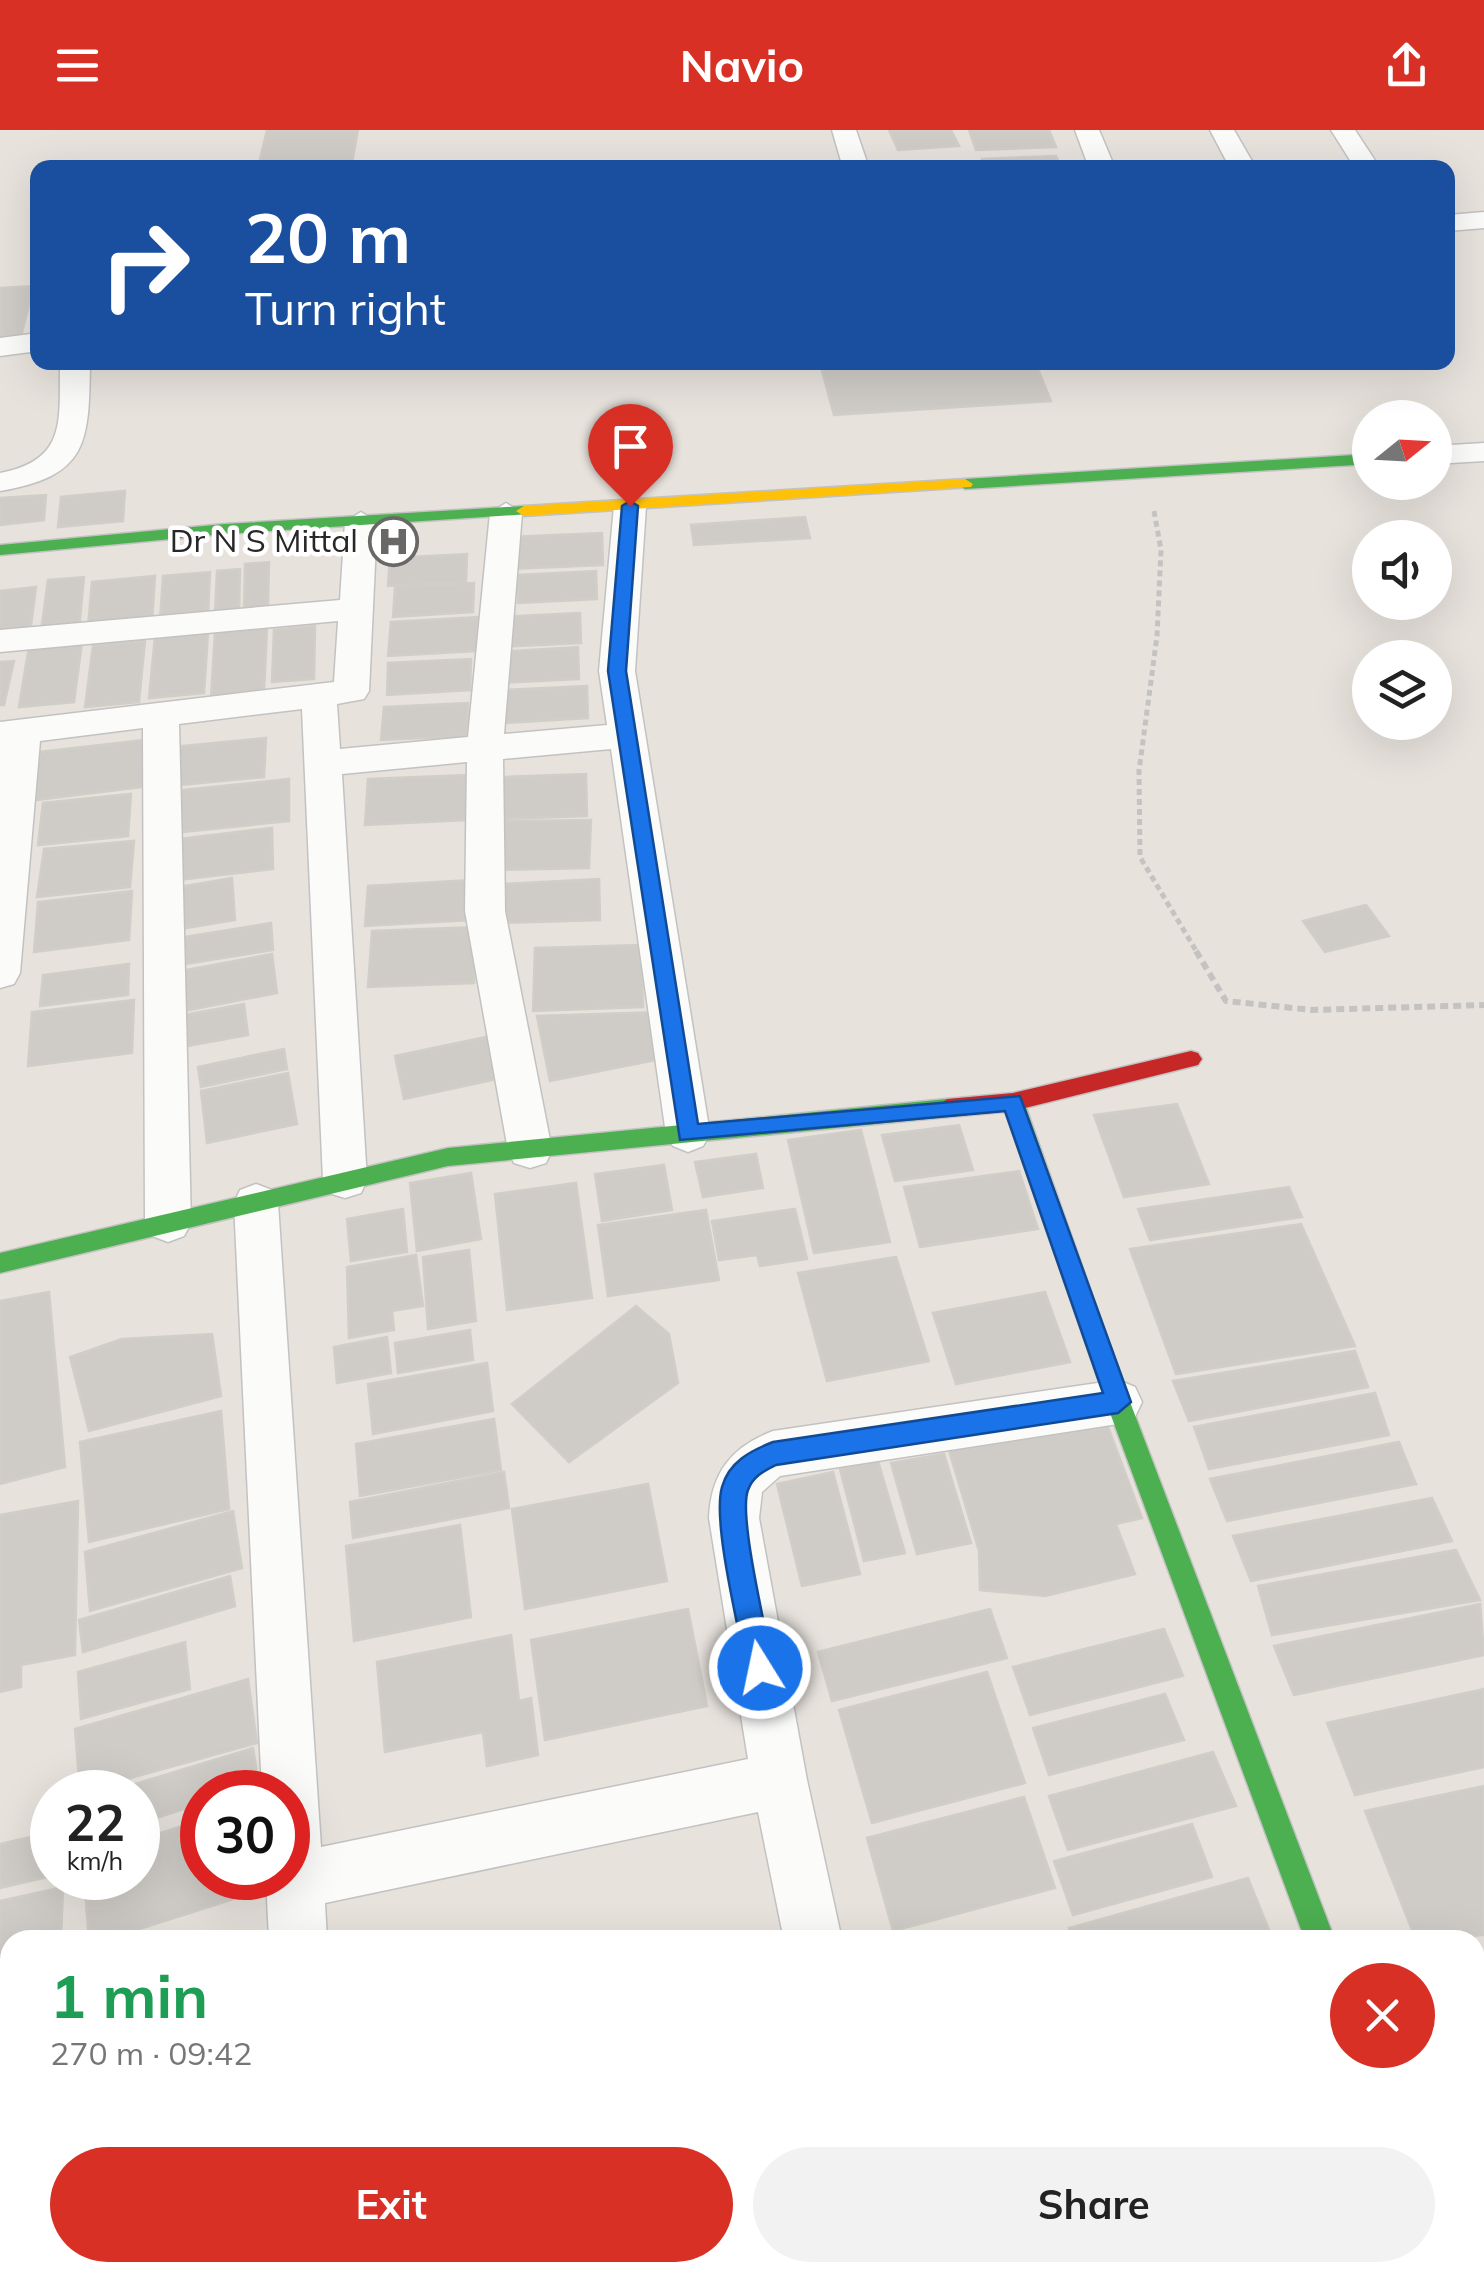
<!DOCTYPE html>
<meta charset="utf-8">
<style>
body{margin:0;font-family:Mulish,sans-serif;background:#f2f2f2;color:#222;height:100vh;display:flex;flex-direction:column;font-size:38px;white-space:nowrap}
*{box-sizing:border-box;margin:0}
p{font-size:32px;color:#767676}
.icon{flex:none;width:55px;height:55px;fill:none;stroke:currentColor;stroke-width:2;stroke-linecap:round;stroke-linejoin:round}
.map{position:relative;flex:1;overflow:hidden}
.side{position:absolute;left:0px;top:1800px;width:1485px;height:352px;display:flex;flex-direction:column;background:#fff;border-radius:30px 30px 0 0;box-shadow:0 10px 40px #0002}
.side>*{flex:none}
.guide{position:absolute;left:30px;top:30px;width:1425px;height:210px;border-radius:20px;box-shadow:0 10px 40px #0002;background:#1a4fa0;color:#fff;overflow:hidden}
.needle{width:65px;rotate:72deg}
.tools{position:absolute;left:1352px;top:270px;display:grid;gap:20px}
.tools a{display:grid;place-items:center;width:100px;height:100px;border-radius:50%;background:#fff;box-shadow:0 10px 40px #0002;font-size:50px}
.speed{position:absolute;left:30px;top:1640px;display:flex;gap:20px;font-size:50px;font-weight:700;text-align:center}
.speed>*{display:grid;place-content:center;width:130px;height:130px;border-radius:50%;background:#fff;box-shadow:0 10px 40px #0002;line-height:1}
.speed small{font-size:25px;font-weight:400}
.speed .limit{border:15px solid #d22;background:#fff;color:#111}
.pin{position:absolute;display:grid;place-items:center;width:85px;height:85px;color:#fff;margin:-102px -42px;border-radius:50% 50% 50% 0;rotate:-45deg;box-shadow:0 0 10px #0007}
.pin .icon{rotate:45deg}
.me{position:absolute;width:110px;margin:-55px;rotate:350deg;stroke-linejoin:round;filter:drop-shadow(0 0 8px #0008)}
.turn{display:flex;align-items:center;gap:35px;height:210px;padding:0 50px;font-size:45px}
.turn .icon{width:130px;height:130px;stroke-width:2.5}
.turn b{display:block;font-size:70px;line-height:85px}
.round{display:grid;place-items:center;flex:none;width:105px;height:105px;border-radius:52px;background:#f2f2f2}
.headline{display:flex;align-items:center;justify-content:space-between;height:170px;padding:0 50px}
h1{font-size:60px;font-weight:700;line-height:75px;color:#1e9e55}
.primary-button{display:flex;gap:20px;margin-top:auto;padding:20px 50px}
.primary-button a{flex:1;height:115px;border-radius:60px;background:#d93025;color:#fff;font-size:40px;font-weight:700;line-height:115px;text-align:center}
.primary-button a+a{background:#f2f2f2;color:#222}
header{display:flex;justify-content:space-between;align-items:center;height:130px;padding:0 50px;background:#d93025;color:#fff;font-size:45px;font-weight:700}
.map>svg:first-child{display:block}
.building{fill:#cfccc7;stroke:#d1cec8;stroke-width:2.5}
.lines{fill:none;stroke-linecap:round;stroke-linejoin:round}
.street-casing{stroke:#c3c2c2;stroke-width:3}
.fast-casing{stroke:#c3c2c2;stroke-width:3}
.slow-casing{stroke:#c3c2c2;stroke-width:3}
.jam-casing{stroke:#c3c2c2;stroke-width:3}
.path-far1{stroke:#c4c3c2;stroke-width:5;stroke-dasharray:6 4;stroke-linecap:butt}
.path{stroke:#c4c3c2;stroke-width:6;stroke-dasharray:8 5;stroke-linecap:butt}
.street{fill:#fbfbfa;fill-rule:evenodd}
.fast{fill:#4caf50;fill-rule:evenodd}
.slow{fill:#ffc107;fill-rule:evenodd}
.jam{fill:#c62828;fill-rule:evenodd}
.route{fill:#1a73e8;stroke:#114b97;stroke-width:2.5}
.labels{text-anchor:middle;stroke-width:9;stroke-linejoin:round;paint-order:stroke}
.far-poi-label{font-size:32px;fill:#272727;stroke:#fff;text-anchor:end}
</style>
<header><svg class="icon" aria-label="menu" viewBox="0 0 24 24"><path d="M4 6h16M4 12h16M4 18h16"/></svg>Navio<svg class="icon" aria-label="share" viewBox="0 0 24 24"><path d="M12 15V3M7 8l5-5 5 5M5 13v7h14v-7"/></svg></header>
<div class="map">
<svg width="1484" height="2151" viewBox="0 0 1484 2151">
<rect width="100%" height="100%" fill="#e7e2dc"/>
<!-- building -->
<g class="building">
<path d="M267,0H358L351,38H258Z"/>
<path d="M889,0H951L959,16L898,20Z"/>
<path d="M969,0H1049L1056,17L976,20Z"/>
<path d="M1056,26L1061,38H985L982,29Z"/>
<path d="M34,156L21,206L0,207V158Z"/>
<path d="M1035,232L1051,271L834,285L820,233Z"/>
<path d="M125,361L123,391L58,397L61,367Z"/>
<path d="M46,365L44,390L0,395V368Z"/>
<path d="M805,387L810,408L694,415L691,395Z"/>
<path d="M602,403L603,435L510,439V407Z"/>
<path d="M467,424L466,452L388,456L390,428Z"/>
<path d="M269,432L268,476L244,479L245,434Z"/>
<path d="M240,439L239,483L215,485L217,441Z"/>
<path d="M596,441L597,469L518,473V445Z"/>
<path d="M210,442L208,486L160,491L163,446Z"/>
<path d="M155,446L152,491L88,497L92,452Z"/>
<path d="M84,447L79,499L41,502L48,450Z"/>
<path d="M474,453L473,482L393,487L395,457Z"/>
<path d="M36,457L30,503L0,505V461Z"/>
<path d="M580,483L581,513L500,517V487Z"/>
<path d="M478,487L477,521L388,526L391,492Z"/>
<path d="M315,496L314,549L272,552L274,500Z"/>
<path d="M267,498L264,562L211,567L215,502Z"/>
<path d="M208,503L204,563L149,568L155,507Z"/>
<path d="M145,511L139,572L85,577L93,516Z"/>
<path d="M82,512L74,572L19,577L29,516Z"/>
<path d="M578,517L579,549L497,553L496,522Z"/>
<path d="M471,529L470,560L387,565L388,533Z"/>
<path d="M14,531L4,575H0V532Z"/>
<path d="M587,556L588,588L504,593V560Z"/>
<path d="M468,573L467,606L381,610L384,577Z"/>
<path d="M266,608L264,647L169,656L173,617Z"/>
<path d="M145,610L143,657L36,670L40,622Z"/>
<path d="M586,644L587,686L499,689L501,647Z"/>
<path d="M468,645L467,690L365,695L368,649Z"/>
<path d="M289,649V691L172,703L174,661Z"/>
<path d="M131,664L128,706L38,715L43,673Z"/>
<path d="M591,690L589,738L502,740L505,691Z"/>
<path d="M272,698L273,739L177,750L178,709Z"/>
<path d="M134,711L130,757L37,767L44,719Z"/>
<path d="M232,748L235,790L174,800L173,758Z"/>
<path d="M599,749L600,790L501,793L502,754Z"/>
<path d="M471,750L470,790L365,796L368,756Z"/>
<path d="M132,761L129,810L34,822L38,772Z"/>
<path d="M1366,775L1389,806L1325,822L1303,791Z"/>
<path d="M271,793L273,820L179,835L178,808Z"/>
<path d="M477,797L474,853L368,857L372,801Z"/>
<path d="M641,815L643,877L533,881L535,818Z"/>
<path d="M272,824L277,863L174,883L170,843Z"/>
<path d="M129,834L128,865L40,876L43,845Z"/>
<path d="M134,870L132,923L28,936L32,882Z"/>
<path d="M244,874L248,905L171,919L168,888Z"/>
<path d="M660,882L661,929L550,951L537,886Z"/>
<path d="M505,903L516,945L404,969L395,926Z"/>
<path d="M284,919L287,939L201,957L198,937Z"/>
<path d="M288,943L297,994L207,1013L201,961Z"/>
<path d="M1177,974L1209,1054L1124,1067L1094,985Z"/>
<path d="M959,995L973,1040L895,1051L882,1005Z"/>
<path d="M861,1000L890,1112L814,1123L788,1010Z"/>
<path d="M756,1024L763,1058L703,1067L695,1032Z"/>
<path d="M664,1035L672,1080L602,1091L595,1044Z"/>
<path d="M1019,1041L1038,1099L920,1117L904,1057Z"/>
<path d="M471,1043L481,1109L417,1121L410,1053Z"/>
<path d="M576,1053L592,1168L507,1180L495,1064Z"/>
<path d="M1289,1057L1302,1087L1150,1110L1138,1079Z"/>
<path d="M403,1079L407,1122L351,1131L347,1089Z"/>
<path d="M795,1079L807,1129L760,1136L757,1125L719,1130L712,1091Z"/>
<path d="M706,1080L719,1150L608,1166L598,1095Z"/>
<path d="M1301,1094L1355,1216L1176,1244L1130,1119Z"/>
<path d="M469,1120L476,1191L428,1199L423,1127Z"/>
<path d="M416,1125L423,1176L392,1181L394,1200L349,1208L347,1137Z"/>
<path d="M896,1127L929,1231L827,1251L798,1143Z"/>
<path d="M49,1162L65,1337L0,1354V1171Z"/>
<path d="M1045,1162L1070,1232L956,1254L933,1183Z"/>
<path d="M636,1176L669,1204L678,1253L569,1332L512,1274Z"/>
<path d="M470,1200L473,1230L398,1243L395,1213Z"/>
<path d="M212,1204L221,1266L89,1301L70,1227L122,1209Z"/>
<path d="M387,1207L391,1243L337,1253L334,1217Z"/>
<path d="M1355,1221L1368,1257L1189,1291L1173,1251Z"/>
<path d="M487,1233L493,1281L373,1304L368,1254Z"/>
<path d="M1375,1263L1389,1305L1209,1339L1194,1297Z"/>
<path d="M221,1281L229,1379L89,1412L80,1312Z"/>
<path d="M494,1289L501,1340L360,1366L356,1314Z"/>
<path d="M1108,1297L1142,1388L1116,1394L1135,1444L1045,1466L980,1460L979,1421L949,1320Z"/>
<path d="M1399,1312L1416,1354L1227,1391L1210,1349Z"/>
<path d="M944,1324L971,1413L917,1424L891,1333Z"/>
<path d="M878,1331L905,1423L864,1431L840,1339Z"/>
<path d="M504,1342L509,1378L353,1408L350,1372Z"/>
<path d="M833,1342L860,1444L802,1456L777,1354Z"/>
<path d="M648,1354L667,1451L525,1479L512,1379Z"/>
<path d="M1432,1368L1452,1411L1251,1451L1233,1406Z"/>
<path d="M78,1371L75,1525L21,1535V1557L0,1562V1385Z"/>
<path d="M233,1381L242,1438L90,1481L85,1422Z"/>
<path d="M460,1395L471,1487L354,1511L346,1416Z"/>
<path d="M1456,1420L1480,1470L1272,1505L1258,1456Z"/>
<path d="M230,1446L235,1476L83,1522L79,1490Z"/>
<path d="M1480,1474L1484,1525L1294,1565L1274,1516Z"/>
<path d="M688,1479L707,1576L545,1610L531,1510Z"/>
<path d="M990,1479L1007,1528L832,1571L818,1522Z"/>
<path d="M1164,1499L1183,1546L1030,1585L1013,1537Z"/>
<path d="M511,1505L519,1571L531,1568L538,1625L487,1636L483,1602L385,1622L377,1532Z"/>
<path d="M185,1512L190,1559L81,1589L78,1542Z"/>
<path d="M987,1542L1025,1653L872,1693L839,1580Z"/>
<path d="M248,1549L257,1613L80,1662L75,1599Z"/>
<path d="M1484,1559V1637L1355,1665L1327,1593Z"/>
<path d="M1165,1564L1184,1610L1049,1645L1033,1598Z"/>
<path d="M253,1618L259,1656L237,1662H202V1673L138,1694V1662H109Z"/>
<path d="M1213,1622L1236,1676L1068,1720L1049,1666Z"/>
<path d="M1484,1656V1805L1416,1810L1365,1681Z"/>
<path d="M1024,1667L1055,1758L893,1801L867,1708Z"/>
<path d="M202,1690V1748H231L234,1769L105,1810H89L84,1748H138V1710Z"/>
<path d="M1192,1694L1212,1747L1073,1785L1054,1731Z"/>
<path d="M52,1702V1746L0,1758V1714Z"/>
<path d="M1248,1748L1273,1810H1073L1069,1798Z"/>
<path d="M63,1757L61,1810H10V1852L0,1854V1771Z"/>
<path d="M1484,1829V1949L1476,1951L1475,1831Z"/>
<path d="M10,1866V1994L0,1997V1868Z"/>
<path d="M10,2003V2051L0,2054V2005Z"/>
<path d="M10,2076V2142H60V2148L0,2151V2079Z"/>
<path d="M72,2142H262L263,2151H72Z"/>
<path d="M520,2142H534L535,2151H485Z"/>
<path d="M564,2142H681L682,2151H546L545,2147Z"/>
<path d="M707,2142H841L843,2151H708Z"/>
<path d="M992,2142H1010L1012,2151H961Z"/>
<path d="M1051,2142H1078L1081,2151H1024Z"/>
<path d="M1090,2142H1153L1156,2151H1092Z"/>
<path d="M1172,2142H1380L1383,2151H1175Z"/>
</g>
<g class="lines">
<defs>
<g id="street">
<path d="M832,0H856L869,38H843Z"/>
<path d="M1075,0H1099L1115,38H1089Z"/>
<path d="M1210,0H1234L1256,38H1230Z"/>
<path d="M1331,0H1355L1380,38H1355Z"/>
<path d="M1484,82V98L1448,101V85Z"/>
<path d="M38,203V221L0,226V208Z"/>
<path d="M60,232H90C89,314 88,346 0,361V343C68,330 59,290 60,232Z"/>
<path d="M1484,313V331L1435,334V316Z"/>
<path d="M630,366L646,376L635,541L710,1004L703,1016L688,1022L673,1016L666,1004L611,619L503,629L505,781L552,1020L546,1033L530,1038L514,1033L508,1020L465,781L467,632L342,644L367,1050L361,1063L345,1068L329,1063L323,1050L302,579L179,594L191,1093L184,1106L168,1112L152,1106L145,1093L143,598L40,611L20,843L14,854L0,858V592L334,552L338,491L0,522V500L340,470L345,392L361,382L377,392L369,561L364,569L337,574L340,619L468,607L490,383L506,373L522,383L504,604L607,595L599,541L614,376Z"/>
<path d="M256,1054L272,1060L278,1073L321,1717L748,1629L709,1388C711,1343 731,1317 773,1301L1118,1250L1135,1257L1142,1272L1135,1287L1118,1294L780,1346L762,1362L759,1388L807,1650L842,1810H784L758,1682L325,1773L327,1810H269L266,1748H288V1662H262L234,1073L240,1060Z"/>
<path d="M1475,2136L1481,2151H1415L1413,2142H1475Z"/>
<path d="M279,2142H343L344,2151H278Z"/>
<path d="M851,2142H916L918,2151H852Z"/>
</g>
<g id="fast">
<path d="M1370,324V334L965,359L957,354L965,349Z"/>
<path d="M524,376L532,381L530,384L225,404L0,425V415L225,394Z"/>
<path d="M1013,963L1024,972L1130,1272L1335,1810H1305L1106,1272L1002,972Z"/>
<path d="M947,969L958,978L947,987L448,1036L0,1143V1123L448,1018Z"/>
</g>
<path id="slow" d="M965,349L973,354L971,357L524,386L516,381L524,376Z"/>
<path id="jam" d="M1191,921L1198,923L1202,929L1198,935L1013,981L947,987L936,978L947,969L1013,963Z"/>
</defs>
<!-- street casing -->
<use href="#street" class="street-casing"/>
<!-- fast casing -->
<use href="#fast" class="fast-casing"/>
<!-- slow casing -->
<use href="#slow" class="slow-casing"/>
<!-- jam casing -->
<use href="#jam" class="jam-casing"/>
<!-- path-far1 -->
<path class="path-far1" d="M1154,381L1161,420L1157,506L1139,641L1140,727L1198,824"/>
<!-- path -->
<path class="path" d="M1196,821L1226,871L1312,880L1484,875"/>
<!-- street -->
<use href="#street" class="street"/>
<!-- fast -->
<use href="#fast" class="fast"/>
<!-- slow -->
<use href="#slow" class="slow"/>
<!-- jam -->
<use href="#jam" class="jam"/>
</g>
<!-- route -->
<path class="route" d="M630,371L638,376L626,541L698,994L1020,966L1131,1272L1118,1283L776,1335C764,1341 753,1346 748,1360C738,1385 767,1504 773,1538L769,1547L760,1551L750,1547L746,1538C739,1498 712,1392 722,1357C729,1332 750,1321 773,1312L1103,1263L1005,981L680,1010L608,541L622,376Z"/>
<!-- icons -->
<defs>
<symbol id="hospital-ring" viewBox="-11 -11 22 22"><circle r="9.5" fill="#fff" stroke="#6a6866" stroke-width="1.5"/><path d="M-5-5h3v3.5h4V-5h3V5h-3V1.5h-4V5h-3Z" fill="#6a6866"/></symbol>
</defs>
<g fill-rule="evenodd">
<use href="#hospital-ring" x="366" y="384" width="55" height="55"/>
</g>
<g class="labels">
<!-- far-poi labels -->
<g class="far-poi-label">
<text x="358" y="422">Dr N S Mittal</text>
</g>
</g>
</svg>
<div class="tools">
<a><svg class="needle" viewBox="-14 -14 28 28"><path d="M0-13l5 13h-10z" fill="#e53935"/><path d="M0 13l5-13h-10z" fill="#767676"/></svg></a>
<a><svg class="icon" aria-label="sound" viewBox="0 0 24 24"><path d="M4 9h4l5-4v14l-5-4H4zM17 9q2 3 0 6"/></svg></a>
<a><svg class="icon" aria-label="layers" viewBox="0 0 24 24"><path d="M12 4l9 5-9 5-9-5zM3 14l9 5 9-5"/></svg></a>
</div>
<div class="speed"><div>22<small>km/h</small></div><div class="limit">30</div></div>
<div class="pin" style="left:630px;top:376px;background:#d93025"><svg class="icon" aria-label="arrive" viewBox="0 0 24 24"><path d="M6 21V4h12l-3 4 3 4H6"/></svg></div>
<svg class="me" style="left:760px;top:1538px" viewBox="-20 -20 40 40"><circle r="17" fill="#1a73e8" stroke="#fff" stroke-width="3"/><path d="M0-11L8 9 0 5-8 9z" fill="#fff"/></svg>
<div class="guide">
<div class="turn"><svg class="icon" aria-label="right" viewBox="0 0 24 24"><path d="M7 20v-9h11M14 6l5 5-5 5"/></svg><div><b>20 m</b>Turn right</div></div>
</div>
<section class="side">
<div class="headline"><div><h1>1 min</h1><p>270 m · 09:42</p></div><a class="round" style="background:#d93025;color:#fff"><svg class="icon" aria-label="close" viewBox="0 0 24 24"><path d="M6 6l12 12M18 6L6 18"/></svg></a></div>
<div class="primary-button"><a>Exit</a><a>Share</a></div>
</section>
</div>
